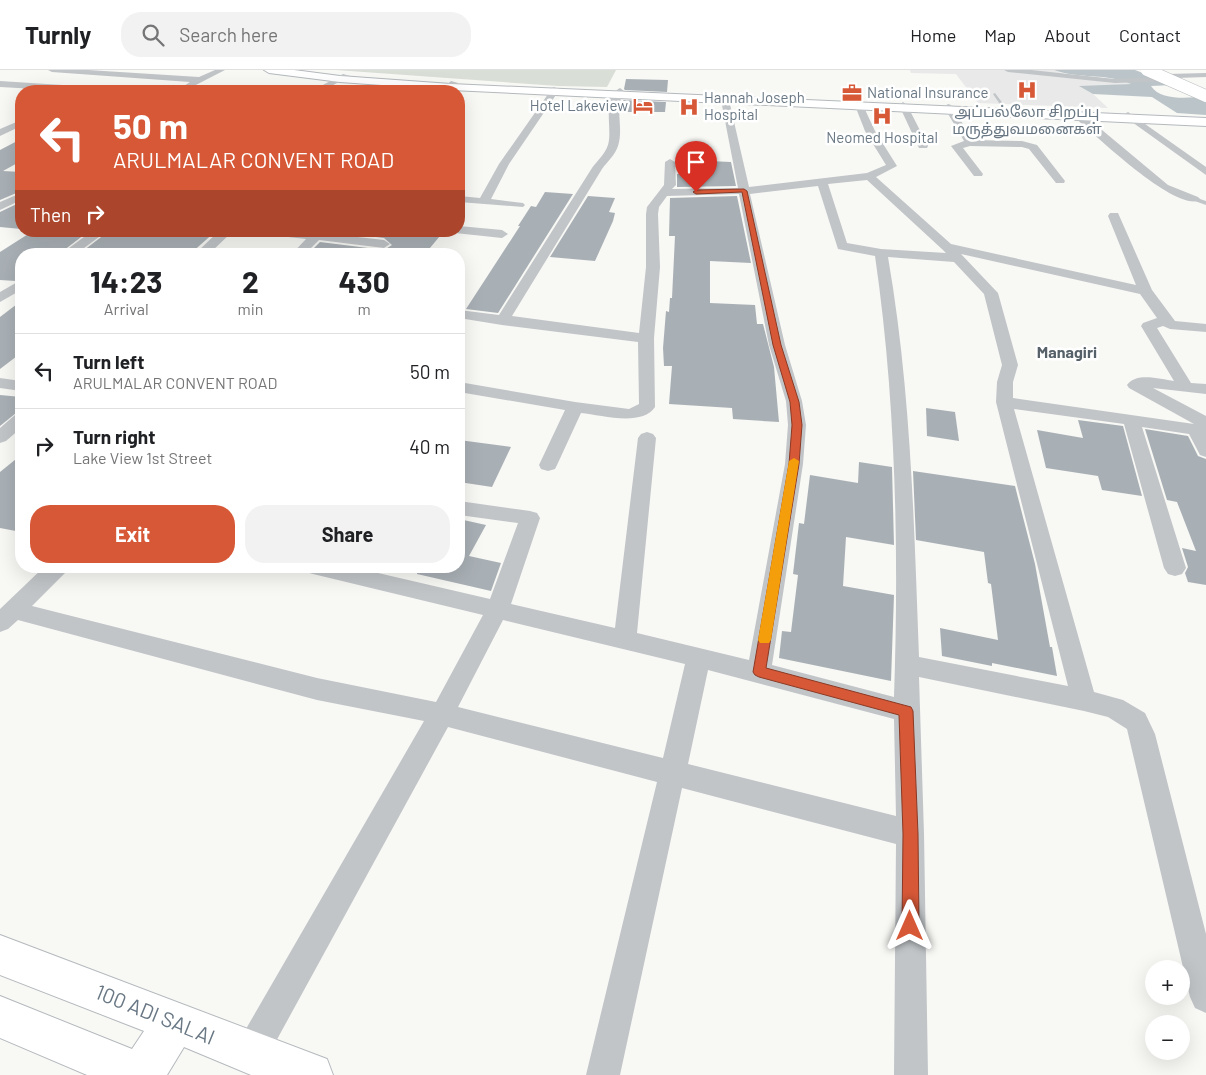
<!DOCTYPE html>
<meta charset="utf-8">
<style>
body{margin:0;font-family:Barlow,"Noto Sans Tamil",sans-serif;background:#f2f2f2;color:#202124;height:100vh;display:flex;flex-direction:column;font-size:19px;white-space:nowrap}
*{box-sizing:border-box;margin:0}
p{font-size:16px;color:#757577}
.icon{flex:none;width:28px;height:28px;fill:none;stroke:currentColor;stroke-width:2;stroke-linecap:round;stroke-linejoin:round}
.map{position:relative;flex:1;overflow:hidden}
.drawer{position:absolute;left:15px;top:178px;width:450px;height:325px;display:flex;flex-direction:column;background:#fff;border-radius:20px;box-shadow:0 5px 20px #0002}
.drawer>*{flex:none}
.top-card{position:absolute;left:15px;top:15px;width:450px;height:152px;border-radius:20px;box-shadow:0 5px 20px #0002;background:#d65837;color:#fff;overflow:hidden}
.buttons{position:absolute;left:1145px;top:890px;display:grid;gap:10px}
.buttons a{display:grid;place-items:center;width:45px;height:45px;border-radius:50%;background:#fff;box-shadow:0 5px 20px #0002;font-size:25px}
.pin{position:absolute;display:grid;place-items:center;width:42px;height:42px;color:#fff;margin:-51px -21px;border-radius:50% 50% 50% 0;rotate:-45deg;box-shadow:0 0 5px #0007}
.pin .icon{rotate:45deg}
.me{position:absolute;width:55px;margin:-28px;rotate:0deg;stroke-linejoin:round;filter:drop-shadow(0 0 4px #0008)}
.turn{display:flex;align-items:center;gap:18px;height:105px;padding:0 15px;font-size:22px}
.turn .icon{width:65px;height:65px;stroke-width:2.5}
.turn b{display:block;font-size:35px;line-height:42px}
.then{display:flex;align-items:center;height:48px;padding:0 15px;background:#0003;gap:10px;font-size:19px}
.eta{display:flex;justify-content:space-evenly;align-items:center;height:85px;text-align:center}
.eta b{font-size:30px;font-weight:700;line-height:35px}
.cta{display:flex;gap:10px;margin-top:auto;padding:10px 15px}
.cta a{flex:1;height:58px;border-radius:20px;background:#d65837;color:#fff;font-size:20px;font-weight:700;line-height:58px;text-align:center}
.cta a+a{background:#f2f2f2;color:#202124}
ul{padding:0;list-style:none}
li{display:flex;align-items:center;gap:15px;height:75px;padding:0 15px;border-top:1px solid #e0e0e0}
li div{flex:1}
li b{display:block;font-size:19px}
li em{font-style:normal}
header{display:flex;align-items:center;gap:30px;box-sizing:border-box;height:70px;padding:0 25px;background:#fff;border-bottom:1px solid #e0e0e0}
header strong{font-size:24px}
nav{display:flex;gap:28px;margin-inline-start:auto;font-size:18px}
.search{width:350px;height:45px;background:#f2f2f2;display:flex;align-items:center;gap:12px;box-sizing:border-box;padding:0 18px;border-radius:20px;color:#757577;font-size:19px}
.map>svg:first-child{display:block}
.built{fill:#e8e9e8}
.green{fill:#d9ded6}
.water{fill:#bbc5c9}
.building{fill:#a9b0b5}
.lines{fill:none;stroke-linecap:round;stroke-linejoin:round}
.secondary-casing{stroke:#b4b9bd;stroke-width:2}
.lane{fill:#c1c5c8;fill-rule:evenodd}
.street{fill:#c1c5c8;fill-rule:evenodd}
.secondary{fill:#fff;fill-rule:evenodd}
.primary-bridge-casing{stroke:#b5b9bc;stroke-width:13;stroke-linecap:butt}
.primary-bridge{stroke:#fff;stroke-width:12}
.route{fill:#d65837;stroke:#8b3924}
.slow{fill:#f59e0b}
.labels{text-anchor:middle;stroke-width:5;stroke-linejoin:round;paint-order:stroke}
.far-poi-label{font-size:15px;fill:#697884;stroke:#fff;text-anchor:start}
.far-neighbourhood-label{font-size:16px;font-weight:bold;fill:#566169;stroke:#fff}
.near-street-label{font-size:21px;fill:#697884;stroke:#fff}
</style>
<header>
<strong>Turnly</strong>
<div class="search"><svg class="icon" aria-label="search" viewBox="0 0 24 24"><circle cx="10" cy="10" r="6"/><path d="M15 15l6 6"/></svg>Search here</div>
<nav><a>Home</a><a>Map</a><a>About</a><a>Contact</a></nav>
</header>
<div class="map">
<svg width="1206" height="1005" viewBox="0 0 1206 1005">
<rect width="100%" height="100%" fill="#f8f8f5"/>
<!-- built -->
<path class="built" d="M910,0H1054L1067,5L1122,10L1132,14L1081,17L1093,24L1108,38L978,33L956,4L911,3Z"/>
<!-- green -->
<path class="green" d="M336,0H616L607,17L558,16Z"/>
<!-- water -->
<path class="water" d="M1054,0H1135L1174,15L1151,16C1161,32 1190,27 1206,27V45L1177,43L1152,27L1093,24L1079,16L1131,14C1108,3 1078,9 1054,0Z"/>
<!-- building -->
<g class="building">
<path d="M626,9L668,10L667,22L625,20L624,19Z"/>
<path d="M623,30L666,32L665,42H621Z"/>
<path d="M21,69V91L3,101L21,102V121L0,130V80Z"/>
<path d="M708,91L731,92L736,116L677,117V104H708Z"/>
<path d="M545,122L573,124L498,243L466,239L520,156H518L531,136L536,137Z"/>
<path d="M588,126L615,128L609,142L615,143L613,151L595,191L550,187Z"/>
<path d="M737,126L751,193L710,191V233L755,235L757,254H763L774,297L779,352L733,349L732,338L669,334L672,296H664L663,278L666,241L669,242L670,228H672L675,166H669L670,128Z"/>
<path d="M21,132V159L0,157V142Z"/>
<path d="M33,161H89L59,184H21V208L16,211L0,210V182Z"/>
<path d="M109,161H216L190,184H79Z"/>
<path d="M329,161H444L425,184L375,180L371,184L337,181L334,184H308L320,172L384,180L392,175L384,168Z"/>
<path d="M21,231V283L0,299V247Z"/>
<path d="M0,325L21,327V339L0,356Z"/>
<path d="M926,338L955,342L959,371L927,366Z"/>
<path d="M1078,350L1123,356L1142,426L1102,420L1098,406L1046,398L1037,360L1083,368Z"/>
<path d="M1145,359L1188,366L1198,386L1206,389V515L1188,512L1185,503L1188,497L1182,478L1196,481L1177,432L1167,430Z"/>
<path d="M459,370L511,377L492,417L459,412Z"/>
<path d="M21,385V462L0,458V402Z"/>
<path d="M859,392L892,397L894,475L846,467L843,516L894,525L891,611L779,588L782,561L791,562L798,505L793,504L799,453L804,454L810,405L858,413Z"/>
<path d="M913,401L1015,416L1035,494L1050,577H1052L1057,606L992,593V596L942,586L940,558L998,570L991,514L988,513L984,482L916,470Z"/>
<path d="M459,449L486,455L469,486L501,493L491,521L417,504L418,496H459Z"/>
</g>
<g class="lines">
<defs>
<g id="secondary">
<path d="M264,0H294L340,6L451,14L1206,48V56L451,20L340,12L269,3Z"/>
<path d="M0,865L327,989L333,1005H251L184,977L167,1005H87L0,968V926L132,979L144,961L0,905Z"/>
</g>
</defs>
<!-- secondary casing -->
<use href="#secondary" class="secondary-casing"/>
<!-- lane -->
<g class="lane">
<path d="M995,23L1010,43V44L1006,43L993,24Z"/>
<path d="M1194,127L1206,131V135L1192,130V128Z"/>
</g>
<!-- street -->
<g class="street">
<path d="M48,0H88L199,7L215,0H225L188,19L184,16L190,12L52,2Z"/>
<path d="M1004,0H1031L1115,9L1164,7L1167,4L1206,3V7L1177,8L1173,11L1115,13L1008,2Z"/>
<path d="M343,4L350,6L322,21H312Z"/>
<path d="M0,11L109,18L113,21H73L0,17Z"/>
<path d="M451,11L458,13L449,21H440Z"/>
<path d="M553,17L560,19L509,94L491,129L523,133L525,135L523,137L459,132V126L480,128L499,94Z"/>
<path d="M620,18L624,21C614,39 624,57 618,76C615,85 607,92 602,99L512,246L639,263L646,197V144L647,137L664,115L665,92L670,89L675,92L676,115L672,119L738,118L721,30L723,25L726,24L730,27L729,30L749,117L867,103L886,95L865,61L854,33L855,31H861L875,61L897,96L876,107L951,174L1136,215L1108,146L1110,143H1118L1152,220L1175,251L1206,254V262L1170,259L1163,256L1157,258L1191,313L1206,314V324L1153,318L1206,346V387L1200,385L1189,364L1142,357L1186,498L1182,504L1175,506L1168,504L1164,498L1124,354L1014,339L1094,622L1123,630L1145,643L1155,664L1206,864V943L1195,938L1190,927L1127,659L1108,647L1084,641L919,607L924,764L928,1005H894L896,774L682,718L620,1005H586L657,712L448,657L263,995L251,1000L239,995L234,983L239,971L424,651L317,630L18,550L8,559L0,562V539L45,496H69L66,502L32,536L317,608L436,632L483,545L313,504L306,502L303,496H348L490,529L518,453L459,445V431L530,441L537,443L540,448L511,534L615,558L638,368L641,364L647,362L653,364L656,368L637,563L749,590L785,394L788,355L786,331L769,275L739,124L667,126L659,137L658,144L660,197L654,268L655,337C642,357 601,345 581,343L557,395L555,399L548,401L541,399L539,395L565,340L459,322V312L575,332L629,339L639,334L638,272L502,255L459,248V240L499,245L592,98C597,91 605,84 608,75C613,59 601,27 620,18ZM867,110L943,180L946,183L881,179L847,173L828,114ZM818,116L838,179L875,186C896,330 899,481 894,627L772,595L803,394L806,355L802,331L785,275L750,124ZM961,184L1140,224L1157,248L1143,253L1141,256L1174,311C1160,309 1136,302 1127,315L1129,318L1194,354L1013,328V312L1018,295L998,223ZM888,187L954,192L984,224L1002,295L997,312L996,332L1068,616L919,587C914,453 911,320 888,187ZM503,550L685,594L663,688L458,637ZM708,600L894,649L896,746L688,694Z"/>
<path d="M903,32L907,35L928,76L927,78H919L918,76L899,35Z"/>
<path d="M948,34L951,35L973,70L1022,71L1037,75L1065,111L1064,113H1056L1029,79L1022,77L970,76L963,78L983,104L982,106H974L951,76L964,71L944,37Z"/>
<path d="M1078,40L1168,115L1198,127L1200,129L1198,131C1171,138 1097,66 1075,48L1073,43Z"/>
<path d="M1128,42L1206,97V105L1125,47L1123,45Z"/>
<path d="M21,50V56L0,66V59Z"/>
<path d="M21,123V130L0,140V132Z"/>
<path d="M459,156L502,160L508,164L502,168L455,163L454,161H459Z"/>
<path d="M92,161H107L76,184H61Z"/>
<path d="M219,161H233L209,184H195Z"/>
<path d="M264,161H305L384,170L390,174L384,178L319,170L305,184H292L306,169L270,165Z"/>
<path d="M21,210V220L0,232V222Z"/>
<path d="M0,308L21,311V321L0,318Z"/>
<path d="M21,344V358L6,371L0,373V358L15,345Z"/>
</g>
<!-- secondary -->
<use href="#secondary" class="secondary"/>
<defs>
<path id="primary-bridge" d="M1147,0L1206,26"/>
</defs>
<!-- primary-bridge casing -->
<use href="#primary-bridge" class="primary-bridge-casing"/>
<!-- primary-bridge -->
<use href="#primary-bridge" class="primary-bridge"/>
</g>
<!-- route -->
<path class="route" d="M744,119L747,121L781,275L799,332L802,355L799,394L766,598L911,637L913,641L918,764L919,856L916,862L910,865L905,862L902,856L903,764L899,645L759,607L755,605L753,602L789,394L792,355L790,332L773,275L742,122L696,124L693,122L696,120Z"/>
<!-- slow -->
<path class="slow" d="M794,388L799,391L771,570L769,573H760L758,570L789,391Z"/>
<!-- icons -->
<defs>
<symbol id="hospital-bare" viewBox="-9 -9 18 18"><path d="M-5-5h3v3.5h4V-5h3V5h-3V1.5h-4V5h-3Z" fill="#d65837" stroke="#fff" stroke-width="2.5" paint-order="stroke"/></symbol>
<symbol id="office-bare" viewBox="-9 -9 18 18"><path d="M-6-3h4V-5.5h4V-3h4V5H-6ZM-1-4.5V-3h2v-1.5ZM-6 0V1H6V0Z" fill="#d65837" stroke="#fff" stroke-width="2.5" paint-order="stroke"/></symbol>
<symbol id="hotel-bare" viewBox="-9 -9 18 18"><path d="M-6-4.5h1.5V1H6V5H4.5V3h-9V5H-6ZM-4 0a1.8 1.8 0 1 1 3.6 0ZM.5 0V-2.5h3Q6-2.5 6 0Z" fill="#d65837" stroke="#fff" stroke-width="2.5" paint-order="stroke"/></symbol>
</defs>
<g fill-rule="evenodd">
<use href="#hospital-bare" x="1013" y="6" width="28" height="28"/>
<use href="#office-bare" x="838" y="9" width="28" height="28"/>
<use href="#hotel-bare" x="629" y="22" width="28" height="28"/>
<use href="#hospital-bare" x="675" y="23" width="28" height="28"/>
<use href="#hospital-bare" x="868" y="32" width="28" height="28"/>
</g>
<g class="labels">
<!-- far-poi labels -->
<g class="far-poi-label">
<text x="867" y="28">National Insurance</text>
<text x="704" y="33">Hannah Joseph<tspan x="704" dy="17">Hospital</tspan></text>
<text x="628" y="41" text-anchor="end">Hotel Lakeview</text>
<text x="1027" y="47" text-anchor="middle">அப்பல்லோ சிறப்பு<tspan x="1027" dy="17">மருத்துவமனைகள்</tspan></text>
<text x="882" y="73" text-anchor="middle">Neomed Hospital</text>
</g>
<!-- far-neighbourhood labels -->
<g class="far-neighbourhood-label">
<text x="1067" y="288">Managiri</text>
</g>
<!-- near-street labels -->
<g class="near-street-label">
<text transform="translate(155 945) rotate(22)" y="7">100 ADI SALAI</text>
</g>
</g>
</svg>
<div class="buttons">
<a>+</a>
<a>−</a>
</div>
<div class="pin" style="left:696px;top:122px;background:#d93025"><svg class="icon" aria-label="arrive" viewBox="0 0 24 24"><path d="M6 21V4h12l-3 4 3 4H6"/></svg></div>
<svg class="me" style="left:910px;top:856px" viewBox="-20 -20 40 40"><path d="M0-17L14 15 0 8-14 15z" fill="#d65837" stroke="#fff" stroke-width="4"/></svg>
<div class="top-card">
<div class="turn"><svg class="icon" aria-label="left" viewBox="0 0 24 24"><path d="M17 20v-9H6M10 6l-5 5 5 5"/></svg><div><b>50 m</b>ARULMALAR CONVENT ROAD</div></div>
<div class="then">Then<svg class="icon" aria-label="right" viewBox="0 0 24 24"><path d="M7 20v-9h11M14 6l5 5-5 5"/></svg></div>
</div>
<section class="drawer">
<div class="eta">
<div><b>14:23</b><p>Arrival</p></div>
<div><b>2</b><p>min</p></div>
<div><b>430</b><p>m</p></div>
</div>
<ul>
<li><svg class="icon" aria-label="left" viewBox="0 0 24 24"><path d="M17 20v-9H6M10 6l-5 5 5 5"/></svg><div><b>Turn left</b><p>ARULMALAR CONVENT ROAD</p></div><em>50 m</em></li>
<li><svg class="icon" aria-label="right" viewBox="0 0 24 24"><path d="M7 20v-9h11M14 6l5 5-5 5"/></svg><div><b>Turn right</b><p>Lake View 1st Street</p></div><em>40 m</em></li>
</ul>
<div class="cta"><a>Exit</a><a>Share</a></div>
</section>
</div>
